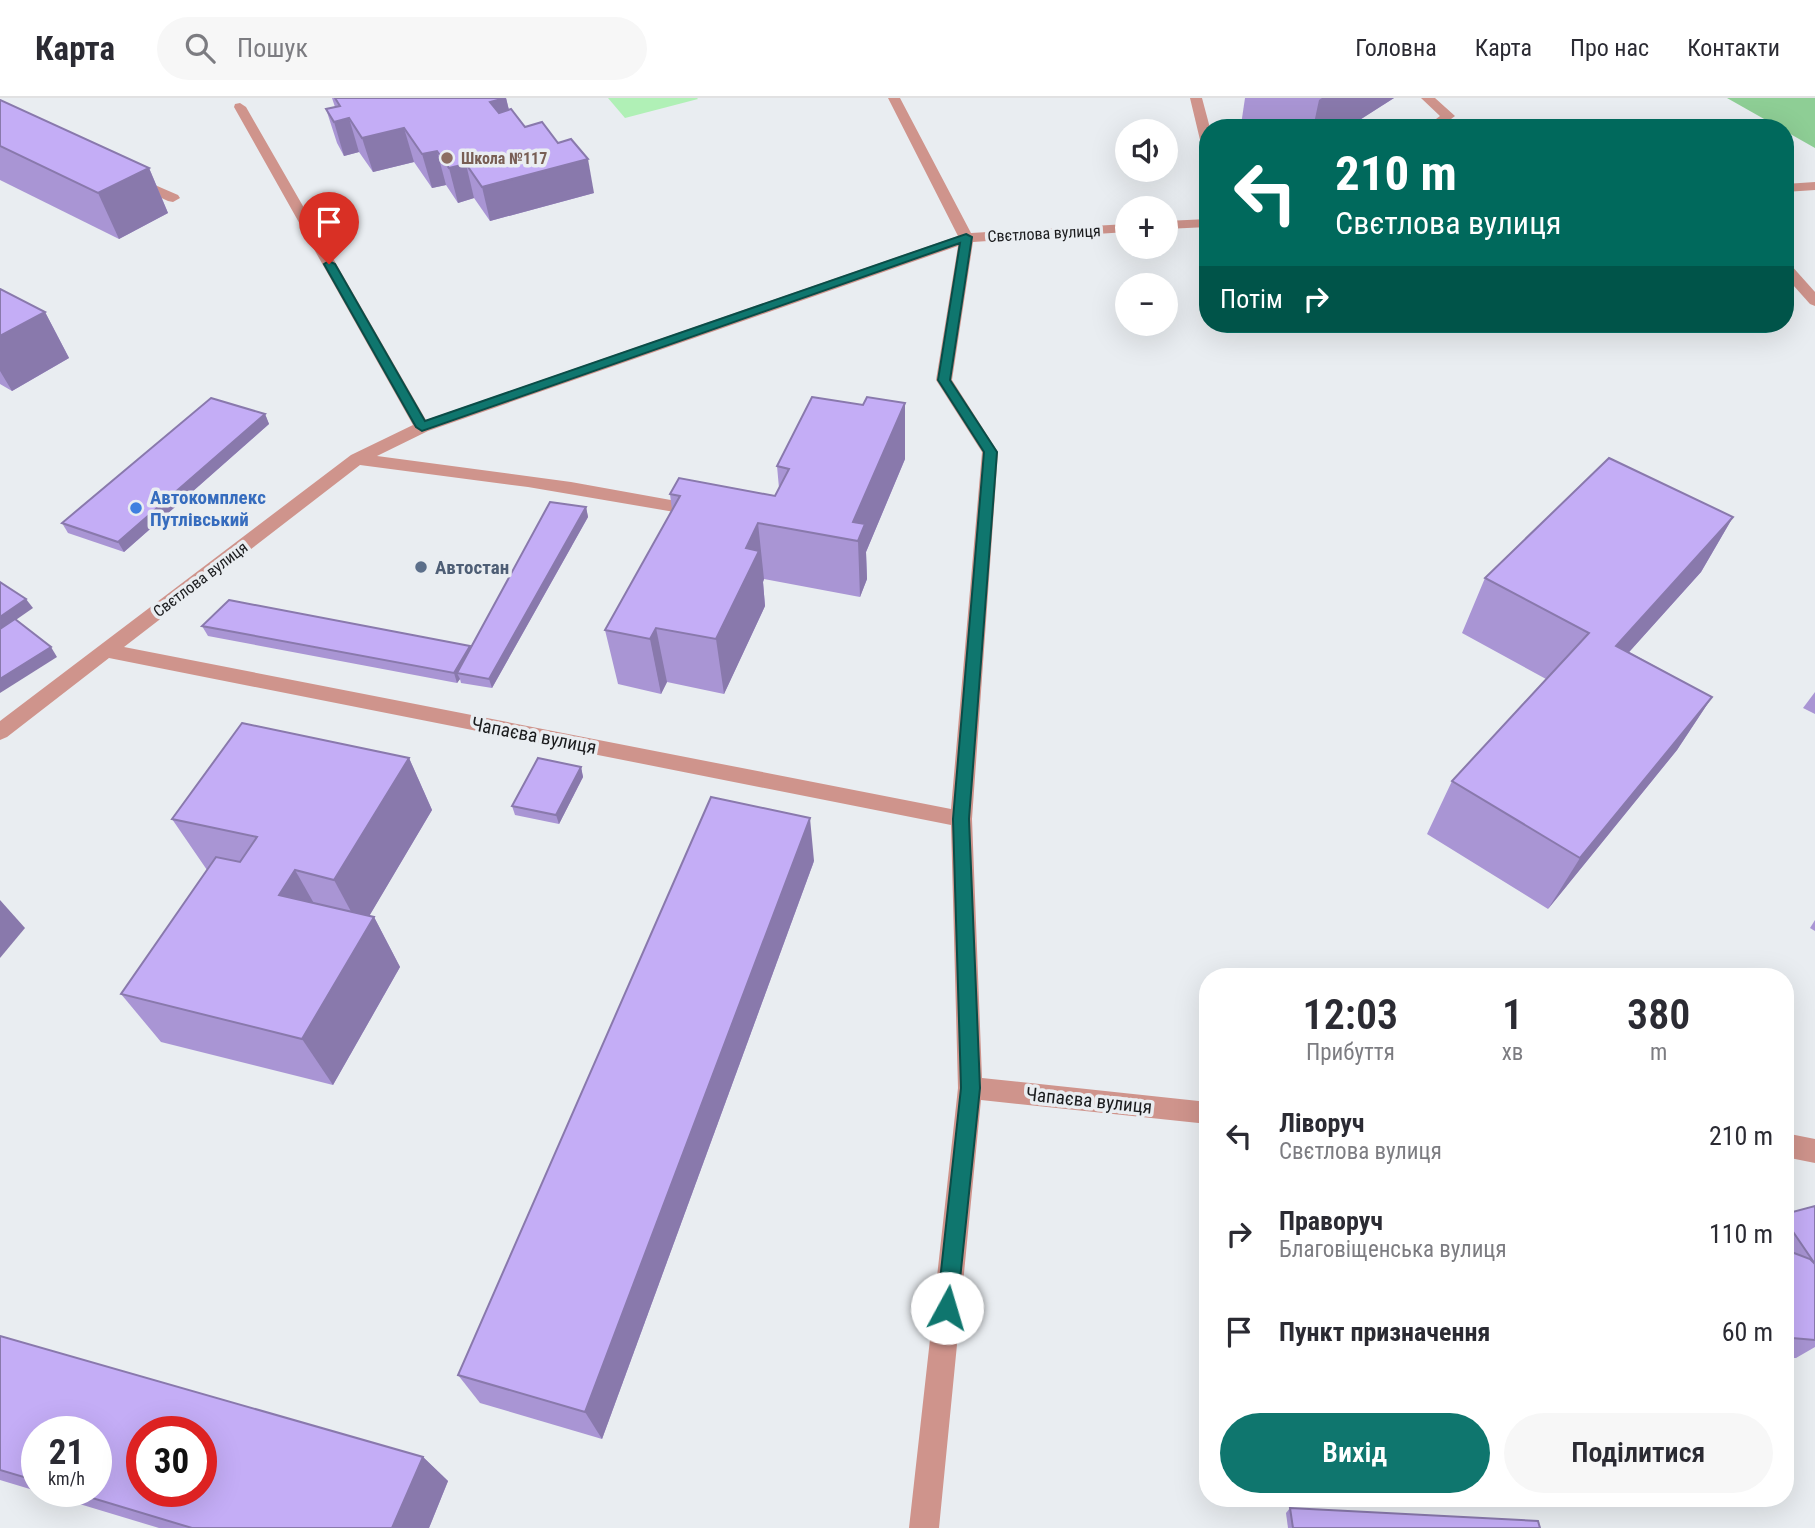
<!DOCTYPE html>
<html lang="uk">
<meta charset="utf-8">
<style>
body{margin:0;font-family:"Roboto Condensed",sans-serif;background:#f7f7f7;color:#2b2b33;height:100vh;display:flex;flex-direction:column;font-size:26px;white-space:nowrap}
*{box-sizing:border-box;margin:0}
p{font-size:23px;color:#7c7c81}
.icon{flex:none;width:38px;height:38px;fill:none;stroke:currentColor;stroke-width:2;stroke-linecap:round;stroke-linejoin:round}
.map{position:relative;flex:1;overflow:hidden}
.drawer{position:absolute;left:1199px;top:870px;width:595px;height:539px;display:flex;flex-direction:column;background:#fff;border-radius:28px;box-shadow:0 7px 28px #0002}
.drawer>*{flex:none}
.banner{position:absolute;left:1199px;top:21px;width:595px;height:214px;border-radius:28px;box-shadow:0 7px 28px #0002;background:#00695c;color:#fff;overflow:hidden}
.buttons{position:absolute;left:1115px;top:21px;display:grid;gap:14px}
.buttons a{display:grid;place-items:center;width:63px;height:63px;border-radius:50%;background:#fff;box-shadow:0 7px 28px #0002;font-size:35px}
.speed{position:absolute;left:21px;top:1318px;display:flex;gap:14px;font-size:35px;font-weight:700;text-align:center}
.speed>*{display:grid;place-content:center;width:91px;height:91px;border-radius:50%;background:#fff;box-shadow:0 7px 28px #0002;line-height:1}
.speed small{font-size:18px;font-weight:400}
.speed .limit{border:10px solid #d22;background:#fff;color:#111}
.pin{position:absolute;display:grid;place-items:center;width:60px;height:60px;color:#fff;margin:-72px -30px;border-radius:50% 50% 50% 0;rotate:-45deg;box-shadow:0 0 7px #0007}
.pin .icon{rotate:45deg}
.me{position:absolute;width:77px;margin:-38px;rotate:6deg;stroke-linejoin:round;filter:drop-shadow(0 0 5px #0008)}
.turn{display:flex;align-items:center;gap:24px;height:147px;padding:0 21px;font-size:32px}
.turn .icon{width:91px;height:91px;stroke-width:2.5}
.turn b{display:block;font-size:49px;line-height:60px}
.then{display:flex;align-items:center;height:66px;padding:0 21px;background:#0003;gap:14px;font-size:26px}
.eta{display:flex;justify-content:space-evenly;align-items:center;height:119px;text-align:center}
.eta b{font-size:42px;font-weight:600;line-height:49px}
.cta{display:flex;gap:14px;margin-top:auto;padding:14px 21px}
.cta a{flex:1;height:80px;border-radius:42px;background:#0f766e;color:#fff;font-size:28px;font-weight:600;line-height:80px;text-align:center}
.cta a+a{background:#f7f7f7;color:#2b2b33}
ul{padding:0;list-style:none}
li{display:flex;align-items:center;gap:21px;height:98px;padding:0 21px}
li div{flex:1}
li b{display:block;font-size:26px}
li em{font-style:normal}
header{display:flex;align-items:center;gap:42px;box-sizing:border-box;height:98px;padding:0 35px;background:#fff;border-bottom:2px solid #e1e1e2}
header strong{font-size:33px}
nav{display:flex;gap:38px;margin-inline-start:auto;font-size:24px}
.search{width:490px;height:63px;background:#f7f7f7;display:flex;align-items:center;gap:18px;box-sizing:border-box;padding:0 24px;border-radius:38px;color:#7c7c81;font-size:26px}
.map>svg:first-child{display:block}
.green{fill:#b0f0b6}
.forest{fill:#8ece95}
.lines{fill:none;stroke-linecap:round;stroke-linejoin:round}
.minor{fill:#cf948c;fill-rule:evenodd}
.wall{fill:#a995d4;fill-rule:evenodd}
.shaded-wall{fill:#8979ac}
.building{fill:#c4adf6;stroke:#8979ac;stroke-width:2;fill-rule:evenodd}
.route{fill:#0f766e;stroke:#0a4d48;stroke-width:2}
.education-dot{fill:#8d6e63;stroke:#e9edf1;stroke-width:2.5}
.shop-dot{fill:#3f7fe0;stroke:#e9edf1;stroke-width:2.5}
.service-dot{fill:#5c6f8a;stroke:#e9edf1;stroke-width:2.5}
.labels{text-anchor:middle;stroke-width:7;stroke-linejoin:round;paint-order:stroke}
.far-education-label{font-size:16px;font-weight:bold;fill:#785e54;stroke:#e9edf1;text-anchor:start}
.far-street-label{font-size:16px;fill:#1a1b1d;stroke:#e9edf1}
.shop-label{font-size:19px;font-weight:bold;fill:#366cbe;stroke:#e9edf1;text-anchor:start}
.service-label{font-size:19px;font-weight:bold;fill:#4e5e75;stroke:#e9edf1;text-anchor:start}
.street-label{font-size:19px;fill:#1a1b1d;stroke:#e9edf1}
</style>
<header>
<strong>Карта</strong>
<div class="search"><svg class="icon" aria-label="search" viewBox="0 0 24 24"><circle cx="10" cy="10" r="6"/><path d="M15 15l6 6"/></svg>Пошук</div>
<nav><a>Головна</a><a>Карта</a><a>Про нас</a><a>Контакти</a></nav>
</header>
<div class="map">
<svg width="1815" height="1430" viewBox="0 0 1815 1430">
<rect width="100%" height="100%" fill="#e9edf1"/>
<!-- green -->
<path class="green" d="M608,0H697L698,1L625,20Z"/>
<!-- forest -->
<path class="forest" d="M1727,0H1815V50L1785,33V30H1780Z"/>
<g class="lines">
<!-- minor -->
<g class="minor">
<path d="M888,0H900L971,135L1127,126V134L973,144L952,282L998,354L972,721L982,980L1208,1004V1026L981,1002L939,1430H909L958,990L951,727L109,560L7,639L0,642V623L351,357L413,327L234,9L235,6L240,5L246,9L426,322L958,138ZM958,148L936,282L982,354L951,711L124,549L360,367L528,389L698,418L704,416L707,412L704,408L571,384L377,358L428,333Z"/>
<path d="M1190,0H1202L1210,30H1208V50L1201,46Z"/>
<path d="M1421,0H1435L1455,18L1439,30H1424L1440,18Z"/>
<path d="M134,78L178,97L180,100L173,104L168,103L129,85L127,82Z"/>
<path d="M1815,84V92L1785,94V86Z"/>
<path d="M1208,121V129L1166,131V123Z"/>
<path d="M1785,165L1790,166L1815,194V208L1810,206L1785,178Z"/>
<path d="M1785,1035L1815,1041V1065L1785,1059Z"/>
</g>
</g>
<!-- wall -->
<g class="wall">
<path d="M332,0H506L509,12L594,95L490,123L474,100L458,105L446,87L432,90L414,64L373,74L359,54L344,58L337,45L326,11L335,9Z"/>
<path d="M1245,0H1394L1347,30H1248L1241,27Z"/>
<path d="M0,2L149,70L168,115L119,141L0,82Z"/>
<path d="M0,191L45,214L69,260L12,293L0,286Z"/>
<path d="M265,316L269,326L124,454L68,435L62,425Z"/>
<path d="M905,361L866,454L867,481L860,499L764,481L763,484L765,508L724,596L667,584L661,596L618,586L605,532L672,412L670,396L775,398L779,390L777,368Z"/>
<path d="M586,409L588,419L492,590L461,585L460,581L457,585L208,538L202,528L470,548L471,551Z"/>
<path d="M1733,419L1701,474L1629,554L1712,599L1677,652L1548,811L1427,736L1452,683L1546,581L1462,535L1485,480Z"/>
<path d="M1815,594V616L1803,610Z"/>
<path d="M409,660L432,712L369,818L374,819L400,869L333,987L161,944L121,896L207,772L172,721Z"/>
<path d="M581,669L583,679L559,726L515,717L512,708Z"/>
<path d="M814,763L602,1341L480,1305L458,1277Z"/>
<path d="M1815,822V833L1810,830Z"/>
<path d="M1815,1108V1249L1796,1260H1785V1154L1793,1155L1785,1143V1116Z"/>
<path d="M0,1238L423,1359L448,1383L429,1430H159L0,1382ZM37,1334L96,1393H37Z"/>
<path d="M1290,1410L1540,1430H1288L1286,1415Z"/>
</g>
<!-- shaded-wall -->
<g class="shaded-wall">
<path d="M506,0L514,33L490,4Z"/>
<path d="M1322,0H1394L1347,30H1313L1319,2Z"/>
<path d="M349,20L359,54L344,58L334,24Z"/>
<path d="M404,30L414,64L373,74L362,40Z"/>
<path d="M437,53L446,87L432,90L422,56Z"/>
<path d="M588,61L594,95L490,123L482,89Z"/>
<path d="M466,66L474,100L458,105L449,70Z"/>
<path d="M149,70L168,115L119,141L98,95Z"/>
<path d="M45,214L69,260L12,293L0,273V238Z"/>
<path d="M905,305V361L866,454L867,481L860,499L858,443L853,424Z"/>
<path d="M265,316L269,326L124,454L118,444Z"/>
<path d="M586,409L588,419L492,590L489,581Z"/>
<path d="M1733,419L1701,474L1586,602L1616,548Z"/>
<path d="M758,425L764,481L763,484L765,508L724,596L716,541L746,450Z"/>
<path d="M26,501L33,510L0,533V519Z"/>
<path d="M656,530L667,584L661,596L650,541Z"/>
<path d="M470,548L473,558L457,575L460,581L457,585L454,575Z"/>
<path d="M51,549L57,559L0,595V581Z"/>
<path d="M1712,599L1677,652L1548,811L1580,760Z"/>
<path d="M409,660L432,712L361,832L334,782Z"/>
<path d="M581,669L583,679L559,726L556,717Z"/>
<path d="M810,720L814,763L602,1341L585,1314Z"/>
<path d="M295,772L324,823L279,797Z"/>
<path d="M0,802L25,830L0,860Z"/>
<path d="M374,819L400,869L333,987L302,941Z"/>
<path d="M423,1359L448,1383L429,1430H392Z"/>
</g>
<!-- building -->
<g class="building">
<path d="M335,0H505L490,4L499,15L511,11L525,29L542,24L558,45L571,41L588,61L482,89L466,66L449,70L437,53L422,56L404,30L362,40L349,20L334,24L326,11L340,8Z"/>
<path d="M0,2L149,70L98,95L0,48Z"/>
<path d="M0,191L45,214L0,238Z"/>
<path d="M812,299L863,307L867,299L905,305L853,424L865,426L858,443L758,425L746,450L759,453L716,541L656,530L650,541L605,532L680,398L670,396L679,380L775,398L789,371L777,368Z"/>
<path d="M211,300L265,316L118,444L62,425Z"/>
<path d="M1609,360L1733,419L1616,548L1712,599L1580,760L1452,683L1589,535L1485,480Z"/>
<path d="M550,404L586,409L489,581L457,575Z"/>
<path d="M0,484L26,501L0,519Z"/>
<path d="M229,502L470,548L454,575L202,528Z"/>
<path d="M15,521L51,549L0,581V531Z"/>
<path d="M242,625L409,660L334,782L295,772L279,797L374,819L302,941L121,896L216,759L240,764L257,739L172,721Z"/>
<path d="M538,660L581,669L556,717L512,708Z"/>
<path d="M711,699L810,720L585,1314L458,1277Z"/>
<path d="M1815,1108V1166L1785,1122V1116Z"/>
<path d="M1785,1154L1794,1155L1810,1161L1815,1166V1242L1792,1240L1785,1237Z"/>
<path d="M0,1238L423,1359L392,1430H192L69,1393H96V1334H37V1383L0,1372ZM142,1334H201V1393H142Z"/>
<path d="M1290,1410L1538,1423L1540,1430H1293Z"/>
</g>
<!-- route -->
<path class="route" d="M966,136L972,139L950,282L997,354L969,721L980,990L957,1210L954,1217L947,1220L940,1217L937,1210L961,990L953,721L984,354L938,282L960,145L422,333L416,329L324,166L329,163L335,166L425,323Z"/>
<!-- markers -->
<circle class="education-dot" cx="447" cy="60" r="7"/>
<circle class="shop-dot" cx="136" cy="410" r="7"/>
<circle class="service-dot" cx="421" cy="469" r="7"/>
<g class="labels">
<!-- far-education labels -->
<g class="far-education-label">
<text x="461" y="66">Школа №117</text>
</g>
<!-- far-street labels -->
<g class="far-street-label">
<text transform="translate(1044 135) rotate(-3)" y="6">Свєтлова вулиця</text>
<text transform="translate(200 481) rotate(-37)" y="6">Свєтлова вулиця</text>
</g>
<!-- shop labels -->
<g class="shop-label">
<text x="150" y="406">Автокомплекс<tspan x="150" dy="22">Путлівський</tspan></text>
</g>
<!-- service labels -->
<g class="service-label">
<text x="435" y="476">Автостан</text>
</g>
<!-- street labels -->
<g class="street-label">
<text transform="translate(534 637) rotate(11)" y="7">Чапаєва вулиця</text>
<text transform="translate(1089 1002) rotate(6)" y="7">Чапаєва вулиця</text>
</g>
</g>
</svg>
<div class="buttons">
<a><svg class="icon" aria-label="sound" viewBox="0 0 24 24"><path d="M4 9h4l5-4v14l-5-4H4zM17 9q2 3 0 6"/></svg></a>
<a>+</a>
<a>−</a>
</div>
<div class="speed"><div>21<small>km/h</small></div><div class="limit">30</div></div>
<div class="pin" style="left:329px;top:166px;background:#d93025"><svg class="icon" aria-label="arrive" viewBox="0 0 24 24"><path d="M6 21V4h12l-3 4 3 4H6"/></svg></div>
<svg class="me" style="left:947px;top:1210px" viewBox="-20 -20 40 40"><circle r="19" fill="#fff"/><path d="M0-13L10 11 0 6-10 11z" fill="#0f766e"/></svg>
<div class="banner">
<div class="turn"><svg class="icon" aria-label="left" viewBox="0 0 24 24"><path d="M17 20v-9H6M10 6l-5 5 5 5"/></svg><div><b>210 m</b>Свєтлова вулиця</div></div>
<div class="then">Потім<svg class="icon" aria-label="right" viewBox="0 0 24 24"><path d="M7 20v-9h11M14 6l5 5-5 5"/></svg></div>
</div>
<section class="drawer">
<div class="eta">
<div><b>12:03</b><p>Прибуття</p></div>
<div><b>1</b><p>хв</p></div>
<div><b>380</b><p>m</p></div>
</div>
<ul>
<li><svg class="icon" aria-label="left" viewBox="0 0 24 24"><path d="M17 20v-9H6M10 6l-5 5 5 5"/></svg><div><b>Ліворуч</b><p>Свєтлова вулиця</p></div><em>210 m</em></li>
<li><svg class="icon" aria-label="right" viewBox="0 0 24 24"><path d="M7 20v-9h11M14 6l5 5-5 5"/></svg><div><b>Праворуч</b><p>Благовіщенська вулиця</p></div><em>110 m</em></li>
<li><svg class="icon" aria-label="arrive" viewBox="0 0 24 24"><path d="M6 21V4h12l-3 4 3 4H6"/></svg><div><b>Пункт призначення</b></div><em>60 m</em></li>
</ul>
<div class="cta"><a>Вихід</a><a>Поділитися</a></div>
</section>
</div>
